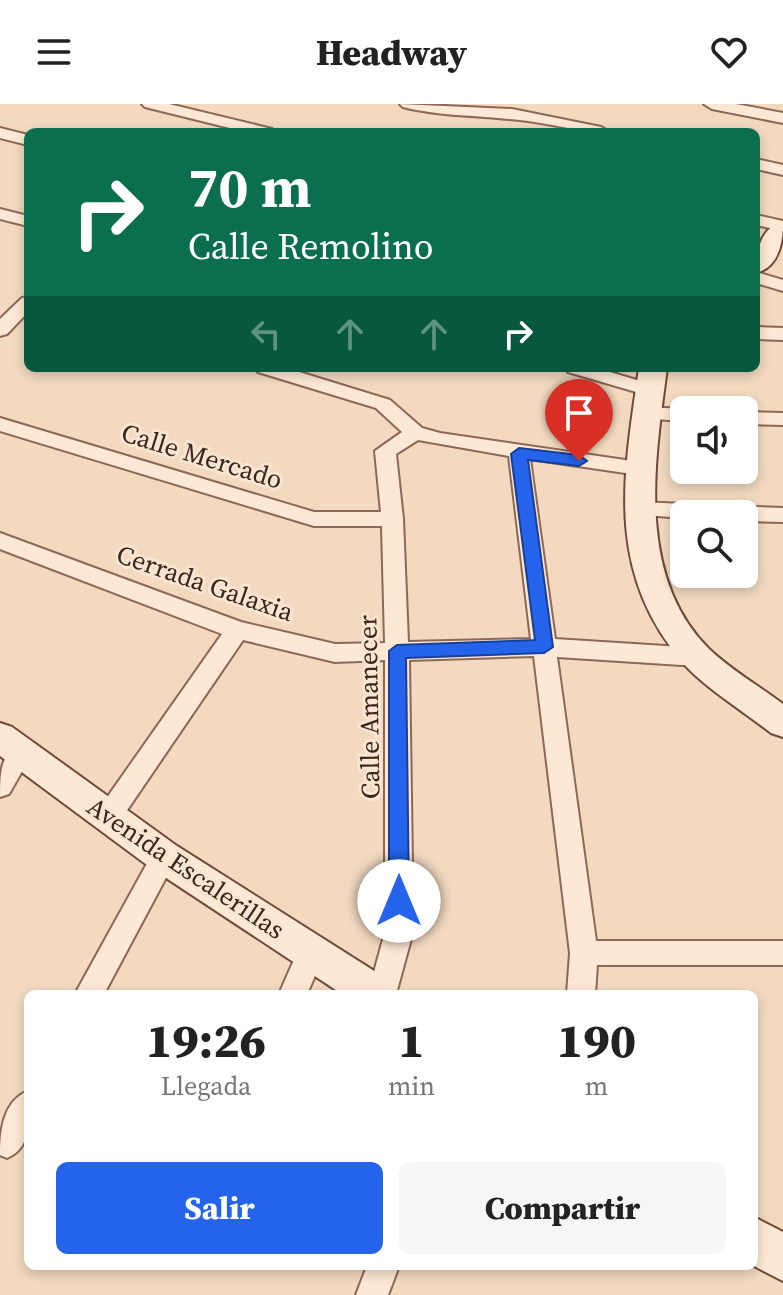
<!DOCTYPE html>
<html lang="es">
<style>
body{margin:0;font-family:"Source Serif 4",serif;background:#f6f6f6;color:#222;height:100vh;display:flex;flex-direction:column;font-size:30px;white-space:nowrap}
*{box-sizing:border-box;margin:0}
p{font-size:26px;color:#767676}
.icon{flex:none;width:44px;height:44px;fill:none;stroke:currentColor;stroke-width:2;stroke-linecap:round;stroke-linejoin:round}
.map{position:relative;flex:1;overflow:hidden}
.details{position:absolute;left:24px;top:886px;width:734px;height:280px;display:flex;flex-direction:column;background:#fff;border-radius:12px;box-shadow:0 4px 12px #0003}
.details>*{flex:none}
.top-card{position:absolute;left:24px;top:24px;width:736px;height:244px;border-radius:12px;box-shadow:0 4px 12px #0003;background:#0b6e4f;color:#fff;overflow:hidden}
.fabs{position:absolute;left:670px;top:292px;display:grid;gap:16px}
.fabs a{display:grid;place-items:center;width:88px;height:88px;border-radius:12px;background:#fff;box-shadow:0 4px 12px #0003;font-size:40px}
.pin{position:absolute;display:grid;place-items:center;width:68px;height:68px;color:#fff;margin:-82px -34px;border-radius:50% 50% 50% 0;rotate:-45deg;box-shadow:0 0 8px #0007}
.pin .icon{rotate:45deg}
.me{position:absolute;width:88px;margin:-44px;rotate:0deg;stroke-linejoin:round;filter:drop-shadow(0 0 6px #0008)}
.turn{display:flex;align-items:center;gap:28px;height:168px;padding:0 32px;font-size:36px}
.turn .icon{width:104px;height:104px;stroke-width:2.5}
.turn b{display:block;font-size:56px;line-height:68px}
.lanes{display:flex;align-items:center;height:76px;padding:0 32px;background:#0003;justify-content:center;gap:40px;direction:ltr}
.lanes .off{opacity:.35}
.eta{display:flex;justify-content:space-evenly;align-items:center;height:136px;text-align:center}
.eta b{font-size:48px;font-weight:800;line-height:56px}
.action{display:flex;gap:16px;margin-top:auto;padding:16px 32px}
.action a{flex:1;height:92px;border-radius:12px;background:#2563eb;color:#fff;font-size:32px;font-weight:800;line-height:92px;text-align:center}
.action a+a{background:#f6f6f6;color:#222}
header{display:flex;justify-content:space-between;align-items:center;height:104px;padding:0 32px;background:#fff;font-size:36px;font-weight:800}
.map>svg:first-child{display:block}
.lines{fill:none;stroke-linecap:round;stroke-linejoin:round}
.street-casing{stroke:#8d6856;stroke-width:4}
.secondary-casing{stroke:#6f4939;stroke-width:4}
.street{fill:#fce8d4;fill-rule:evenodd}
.secondary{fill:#fce8d4;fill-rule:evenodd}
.route{fill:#2563eb;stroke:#184099;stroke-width:2}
.labels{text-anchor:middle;stroke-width:6;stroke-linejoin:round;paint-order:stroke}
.street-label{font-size:26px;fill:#3b251c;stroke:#f9e5d0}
</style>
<header><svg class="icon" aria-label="menu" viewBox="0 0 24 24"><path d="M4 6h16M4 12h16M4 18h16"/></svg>Headway<svg class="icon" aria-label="heart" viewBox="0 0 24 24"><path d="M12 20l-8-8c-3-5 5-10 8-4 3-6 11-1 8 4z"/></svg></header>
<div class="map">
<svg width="783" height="1191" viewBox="0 0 783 1191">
<rect width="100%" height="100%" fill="#f2d9c0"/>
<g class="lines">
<defs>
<g id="street">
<path d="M142,0H169L272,25L274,28H246L145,3Z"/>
<path d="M400,0L512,5L601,23L609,28C572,28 544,17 509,15C473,11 438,12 403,3Z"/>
<path d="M704,0H736L783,9V19L712,5Z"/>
<path d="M0,24L28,31V41L0,34Z"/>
<path d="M756,55L783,61V71L756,65Z"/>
<path d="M0,105L28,112V122L0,115Z"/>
<path d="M756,111L783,117V127L756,121Z"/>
<path d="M756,168L783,176V187L756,179Z"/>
<path d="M28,193V208L7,230L0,232V215L22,194Z"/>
<path d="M756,223L783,224V236L756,235Z"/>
<path d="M255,264H286L390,296L422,324L440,329L646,359L649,364L639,371L530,355L555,535L697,544L705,547L709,553L705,559L697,562L557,553L596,837H783V861H597L595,890H567L570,849L534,552L409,556L413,828L396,890H368L385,828V556L335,558L243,536L117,721L108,724L99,721L95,713L99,705L222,530L0,445V429L241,518L335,540L385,539L382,422H314L0,327V314L314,408H381L375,347L402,328L376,304L258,268ZM418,336L509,352L531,535L408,538L403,415L396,350Z"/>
<path d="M565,264H596L657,282L660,286L650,292L568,268Z"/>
<path d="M646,303L684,305L689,306H684V317L639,314L636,309Z"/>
<path d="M744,308L783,309V321L744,320Z"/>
<path d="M638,398L783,404V418L744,417V410H684V414L630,410L627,405L630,400Z"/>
<path d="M20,640L29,643L32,650L9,690L0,693C0,673 0,648 20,640Z"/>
<path d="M164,742L173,745L177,753L104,890H75L155,745Z"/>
<path d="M311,837L321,840L325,849L307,890H279L301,840Z"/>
<path d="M28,987C28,1011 34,1043 7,1054L0,1051C0,1027 3,997 28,987Z"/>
<path d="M367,1162H399L388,1191H356Z"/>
</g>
<g id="secondary">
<path d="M783,118C783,138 779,163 756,169C756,148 760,123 783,118Z"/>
<path d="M639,264H667C655,356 635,471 709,545C731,566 759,582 783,600V633L771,629C746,609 704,583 684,560C605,468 623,374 639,264Z"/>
<path d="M0,619L12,623L177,742L390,877L396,890H342L151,764L0,652Z"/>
<path d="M754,1113L783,1128V1177L754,1162Z"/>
</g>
</defs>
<!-- street casing -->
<use href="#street" class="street-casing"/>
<!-- secondary casing -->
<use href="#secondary" class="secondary-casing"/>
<!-- street -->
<use href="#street" class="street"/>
<!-- secondary -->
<use href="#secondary" class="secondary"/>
</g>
<!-- route -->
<path class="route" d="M519,344L579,351L587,357L579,362L528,356L553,543L544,549L406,554L409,797L406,803L399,806L392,803L389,797V547L397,541L535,536L511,350Z"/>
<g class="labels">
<!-- street labels -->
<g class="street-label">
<text transform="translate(202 352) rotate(17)" y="9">Calle Mercado</text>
<text transform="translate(205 479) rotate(19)" y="9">Cerrada Galaxia</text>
<text transform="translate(369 603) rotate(-91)" y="9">Calle Amanecer</text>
<text transform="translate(186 764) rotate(34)" y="9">Avenida Escalerillas</text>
</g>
</g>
</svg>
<div class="fabs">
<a><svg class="icon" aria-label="sound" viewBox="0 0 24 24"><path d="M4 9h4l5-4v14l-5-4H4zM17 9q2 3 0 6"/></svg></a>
<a><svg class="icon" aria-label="search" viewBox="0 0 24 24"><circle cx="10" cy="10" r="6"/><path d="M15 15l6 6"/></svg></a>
</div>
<div class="pin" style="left:579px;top:357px;background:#d93025"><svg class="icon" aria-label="arrive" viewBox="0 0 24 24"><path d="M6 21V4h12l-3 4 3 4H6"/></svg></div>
<svg class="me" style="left:399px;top:797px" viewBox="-20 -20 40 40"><circle r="19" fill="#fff"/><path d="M0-13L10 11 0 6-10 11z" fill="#2563eb"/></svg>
<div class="top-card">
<div class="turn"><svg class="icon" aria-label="right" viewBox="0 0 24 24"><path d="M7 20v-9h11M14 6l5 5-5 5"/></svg><div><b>70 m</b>Calle Remolino</div></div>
<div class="lanes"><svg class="icon off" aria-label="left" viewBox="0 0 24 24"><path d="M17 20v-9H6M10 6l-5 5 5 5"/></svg><svg class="icon off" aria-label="ahead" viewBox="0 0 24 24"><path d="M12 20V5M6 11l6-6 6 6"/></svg><svg class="icon off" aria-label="ahead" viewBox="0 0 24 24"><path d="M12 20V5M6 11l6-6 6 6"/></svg><svg class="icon" aria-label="right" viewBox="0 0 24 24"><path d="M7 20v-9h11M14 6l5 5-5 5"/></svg></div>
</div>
<section class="details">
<div class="eta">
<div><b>19:26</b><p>Llegada</p></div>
<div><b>1</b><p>min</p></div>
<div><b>190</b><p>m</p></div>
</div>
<div class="action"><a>Salir</a><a>Compartir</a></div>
</section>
</div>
